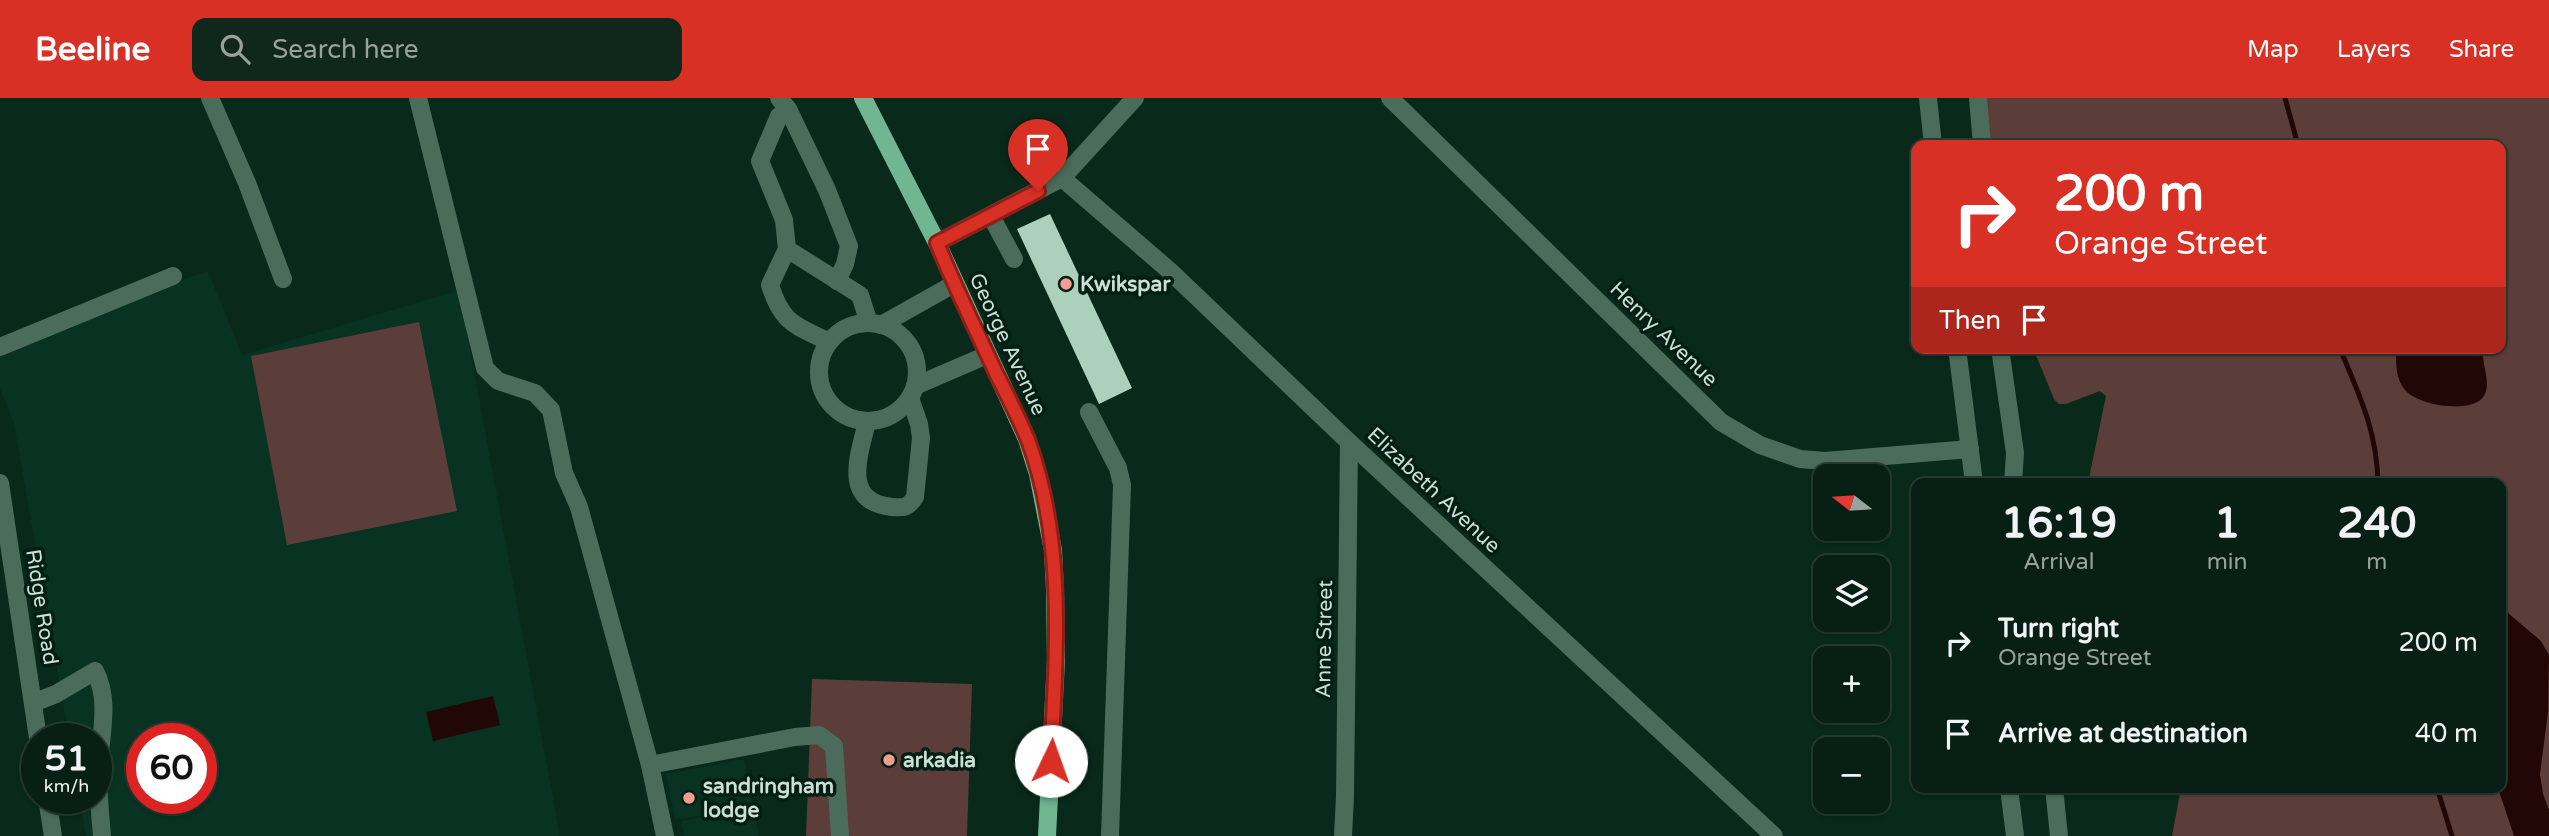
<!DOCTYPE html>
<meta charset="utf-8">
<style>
body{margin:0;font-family:"Varela Round",sans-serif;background:#10271d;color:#f1f3f6;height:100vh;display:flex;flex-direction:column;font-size:26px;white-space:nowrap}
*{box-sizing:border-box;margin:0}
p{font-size:23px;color:#98a2a0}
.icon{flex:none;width:38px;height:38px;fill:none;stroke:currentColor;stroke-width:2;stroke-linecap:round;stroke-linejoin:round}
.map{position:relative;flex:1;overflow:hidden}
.sheet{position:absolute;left:1911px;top:380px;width:595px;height:315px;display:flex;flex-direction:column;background:#071f14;border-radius:14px;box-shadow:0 2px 5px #0004,0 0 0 2px #283d34}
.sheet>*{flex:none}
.guide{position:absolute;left:1911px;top:42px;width:595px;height:214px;border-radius:14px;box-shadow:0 2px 5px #0004,0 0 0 2px #283d34;background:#d93025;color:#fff;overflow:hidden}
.needle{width:46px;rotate:287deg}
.buttons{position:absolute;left:1813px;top:366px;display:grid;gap:14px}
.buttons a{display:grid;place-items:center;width:77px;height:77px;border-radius:14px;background:#071f14;box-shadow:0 2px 5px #0004,0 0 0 2px #283d34;font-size:35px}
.speed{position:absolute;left:21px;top:625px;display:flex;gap:14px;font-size:35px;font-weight:700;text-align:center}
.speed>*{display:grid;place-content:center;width:91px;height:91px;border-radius:50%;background:#071f14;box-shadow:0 2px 5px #0004,0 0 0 2px #283d34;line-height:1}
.speed small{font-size:18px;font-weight:400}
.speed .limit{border:10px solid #d22;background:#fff;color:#111}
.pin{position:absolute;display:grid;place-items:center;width:60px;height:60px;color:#fff;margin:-72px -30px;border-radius:50% 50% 50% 0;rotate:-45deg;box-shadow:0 0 7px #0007}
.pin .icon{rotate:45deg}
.me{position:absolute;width:77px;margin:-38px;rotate:3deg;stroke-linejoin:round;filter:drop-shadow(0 0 5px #0008)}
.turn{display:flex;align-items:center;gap:24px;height:147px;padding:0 28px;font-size:32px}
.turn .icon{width:91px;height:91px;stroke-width:2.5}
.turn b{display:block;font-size:49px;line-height:60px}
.then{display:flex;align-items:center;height:66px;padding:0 28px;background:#0003;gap:14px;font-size:26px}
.eta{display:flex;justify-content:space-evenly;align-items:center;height:119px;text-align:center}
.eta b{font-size:42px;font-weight:800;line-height:49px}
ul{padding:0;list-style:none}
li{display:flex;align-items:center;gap:21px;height:91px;padding:0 28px}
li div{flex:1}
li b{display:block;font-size:26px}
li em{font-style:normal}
header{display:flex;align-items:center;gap:42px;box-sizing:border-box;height:98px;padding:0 35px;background:#d93025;color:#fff}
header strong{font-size:33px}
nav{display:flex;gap:38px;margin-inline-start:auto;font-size:24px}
.search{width:490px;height:63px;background:#10271d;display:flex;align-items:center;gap:18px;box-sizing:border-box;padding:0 24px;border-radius:14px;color:#98a2a0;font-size:26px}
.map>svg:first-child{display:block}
.built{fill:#083221;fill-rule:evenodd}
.green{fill:#5b3e3a}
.water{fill:#210806}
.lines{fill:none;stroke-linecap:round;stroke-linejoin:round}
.stream{stroke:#210806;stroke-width:5}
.building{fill:#add0bd}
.minor{stroke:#4b6c5a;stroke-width:18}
.major{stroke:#70b693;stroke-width:18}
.route-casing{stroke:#8d1f18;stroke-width:18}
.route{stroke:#d93025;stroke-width:12}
.poi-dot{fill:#f59c90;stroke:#011f12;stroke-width:2.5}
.labels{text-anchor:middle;stroke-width:7;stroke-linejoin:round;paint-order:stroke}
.poi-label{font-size:21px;font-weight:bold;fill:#cdded4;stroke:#011f12;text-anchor:start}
.street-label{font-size:21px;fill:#cdded4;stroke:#011f12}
</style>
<header>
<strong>Beeline</strong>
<div class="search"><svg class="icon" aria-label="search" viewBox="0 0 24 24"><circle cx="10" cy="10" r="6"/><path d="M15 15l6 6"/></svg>Search here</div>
<nav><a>Map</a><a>Layers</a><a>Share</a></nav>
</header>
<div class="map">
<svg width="2549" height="738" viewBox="0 0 2549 738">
<rect width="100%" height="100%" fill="#09291b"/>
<!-- built -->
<g class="built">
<path d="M208,173L242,257L459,192L560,738H86L79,700H96V640H69L14,326L0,290V243ZM142,640H201V700H142Z"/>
<path d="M744,661L759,738H684L681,723L718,716L715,699L700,702L703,717L675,722L666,676Z"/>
</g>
<!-- green -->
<g class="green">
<path d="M1984,0H2549V738H2172L2181,690H2501V385H2088L2106,298L2100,293L2066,306H2059L2054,301L2033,250H2501V47H1989Z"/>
<path d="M419,224L457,413L287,447L251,258Z"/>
<path d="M812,581L972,586L967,738H806Z"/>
</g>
<!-- water -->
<g class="water">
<path d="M2396,250H2483C2481,265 2492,285 2484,298C2472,317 2417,307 2405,292C2395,280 2396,264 2396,250Z"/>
<path d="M2501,509L2541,543L2549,557L2548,614L2540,676L2543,696L2549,712V738H2514L2498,690H2501Z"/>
<path d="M493,598L500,627L433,643L426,614Z"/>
</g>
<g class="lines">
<!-- stream -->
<g class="stream">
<path d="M2285,0L2298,47"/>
<path d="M2342,250L2343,258C2362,303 2377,336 2378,385"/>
<path d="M2437,690L2452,738"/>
</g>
</g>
<!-- building -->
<path class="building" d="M1050,116L1132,290L1099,306L1017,131Z"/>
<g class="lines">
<!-- minor -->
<g class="minor">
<path d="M210,0L247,85L283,181"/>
<path d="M418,0L485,270L498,283L535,295L551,312L564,375L579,409L650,667L665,738"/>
<path d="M779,0L788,11L827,92L849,148L845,166L837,183"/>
<path d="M1390,0L1721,324L1760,347L1800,361L1825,363L1970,351"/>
<path d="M1928,0L1933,47"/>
<path d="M1978,0L1982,47"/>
<path d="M788,11L779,18L760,63L784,122L787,151L770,187C782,226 795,227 829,244"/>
<path d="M1062,80L1171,174L1349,344L1774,738"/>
<path d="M991,118L1014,161"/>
<path d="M937,145L1062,80L1135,0"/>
<path d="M787,151L860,197L869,225"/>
<circle cx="868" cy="274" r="49"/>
<path d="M881,227L954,186"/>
<path d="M0,249L173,178"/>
<path d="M1957,250L1974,385"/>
<path d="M2000,250L2015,355L2013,385"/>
<path d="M915,288L987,257"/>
<path d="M1089,314L1118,370L1122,387L1110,738"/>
<path d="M867,324C859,358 841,403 892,409C904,410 908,410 915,399L921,340L919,326L910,300"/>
<path d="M0,385L38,640"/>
<path d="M33,605L56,596L95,573C110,602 101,634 99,666C97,690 100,714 102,738"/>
<path d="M650,667L795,639L819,637L834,648L840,738"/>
<path d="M2009,690L2015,738"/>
<path d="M2054,690L2059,738"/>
<path d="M47,700L53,738"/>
<path d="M1343,738L1345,698L1349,344"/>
</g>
<!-- major -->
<path class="major" d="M863,0L937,145L1027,341L1038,376L1053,452L1055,492L1056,562L1047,738"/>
</g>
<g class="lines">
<defs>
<path id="route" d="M1038,93L937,145C955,189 976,232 996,275C1007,297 1019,320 1028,342C1066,445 1056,556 1051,663"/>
</defs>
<!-- route casing -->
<use href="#route" class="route-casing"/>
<!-- route -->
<use href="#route" class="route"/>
</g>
<!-- markers -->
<g class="poi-dot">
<circle cx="1066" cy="186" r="7"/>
<circle cx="889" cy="662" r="7"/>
<circle cx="689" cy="700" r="7"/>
</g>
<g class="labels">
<!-- poi labels -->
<g class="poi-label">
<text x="1080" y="193">Kwikspar</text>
<text x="903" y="669">arkadia</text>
<text x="703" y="695">sandringham<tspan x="703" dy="24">lodge</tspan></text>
</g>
<!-- street labels -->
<g class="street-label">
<text transform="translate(1664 236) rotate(44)" y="7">Henry Avenue</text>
<text transform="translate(1008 246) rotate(65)" y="7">George Avenue</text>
<text transform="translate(1434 392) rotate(43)" y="7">Elizabeth Avenue</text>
<text transform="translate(42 509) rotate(81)" y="7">Ridge Road</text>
<text transform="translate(1324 541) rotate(-89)" y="7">Anne Street</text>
</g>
</g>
</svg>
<div class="buttons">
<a><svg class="needle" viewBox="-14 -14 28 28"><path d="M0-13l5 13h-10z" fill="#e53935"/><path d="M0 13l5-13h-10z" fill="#98a2a0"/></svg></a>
<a><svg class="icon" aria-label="layers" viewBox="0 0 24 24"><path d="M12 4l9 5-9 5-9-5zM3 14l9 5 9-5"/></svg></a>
<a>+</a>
<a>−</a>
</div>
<div class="speed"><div>51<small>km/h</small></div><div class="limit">60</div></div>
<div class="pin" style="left:1038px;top:93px;background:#d93025"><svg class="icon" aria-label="arrive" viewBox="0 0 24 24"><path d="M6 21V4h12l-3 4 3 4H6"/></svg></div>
<svg class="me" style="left:1051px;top:663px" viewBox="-20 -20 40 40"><circle r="19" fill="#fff"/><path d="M0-13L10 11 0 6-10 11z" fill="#d93025"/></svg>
<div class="guide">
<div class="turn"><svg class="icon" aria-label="right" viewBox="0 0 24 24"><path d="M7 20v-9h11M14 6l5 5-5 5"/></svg><div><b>200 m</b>Orange Street</div></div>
<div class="then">Then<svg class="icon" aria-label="arrive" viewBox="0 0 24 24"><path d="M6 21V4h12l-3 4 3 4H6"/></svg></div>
</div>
<section class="sheet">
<div class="eta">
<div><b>16:19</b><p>Arrival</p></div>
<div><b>1</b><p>min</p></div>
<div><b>240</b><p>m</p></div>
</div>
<ul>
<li><svg class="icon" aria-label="right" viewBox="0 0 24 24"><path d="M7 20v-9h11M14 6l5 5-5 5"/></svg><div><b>Turn right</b><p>Orange Street</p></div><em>200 m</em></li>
<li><svg class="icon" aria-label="arrive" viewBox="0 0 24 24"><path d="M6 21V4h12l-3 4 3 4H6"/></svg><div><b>Arrive at destination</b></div><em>40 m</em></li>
</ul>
</section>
</div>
